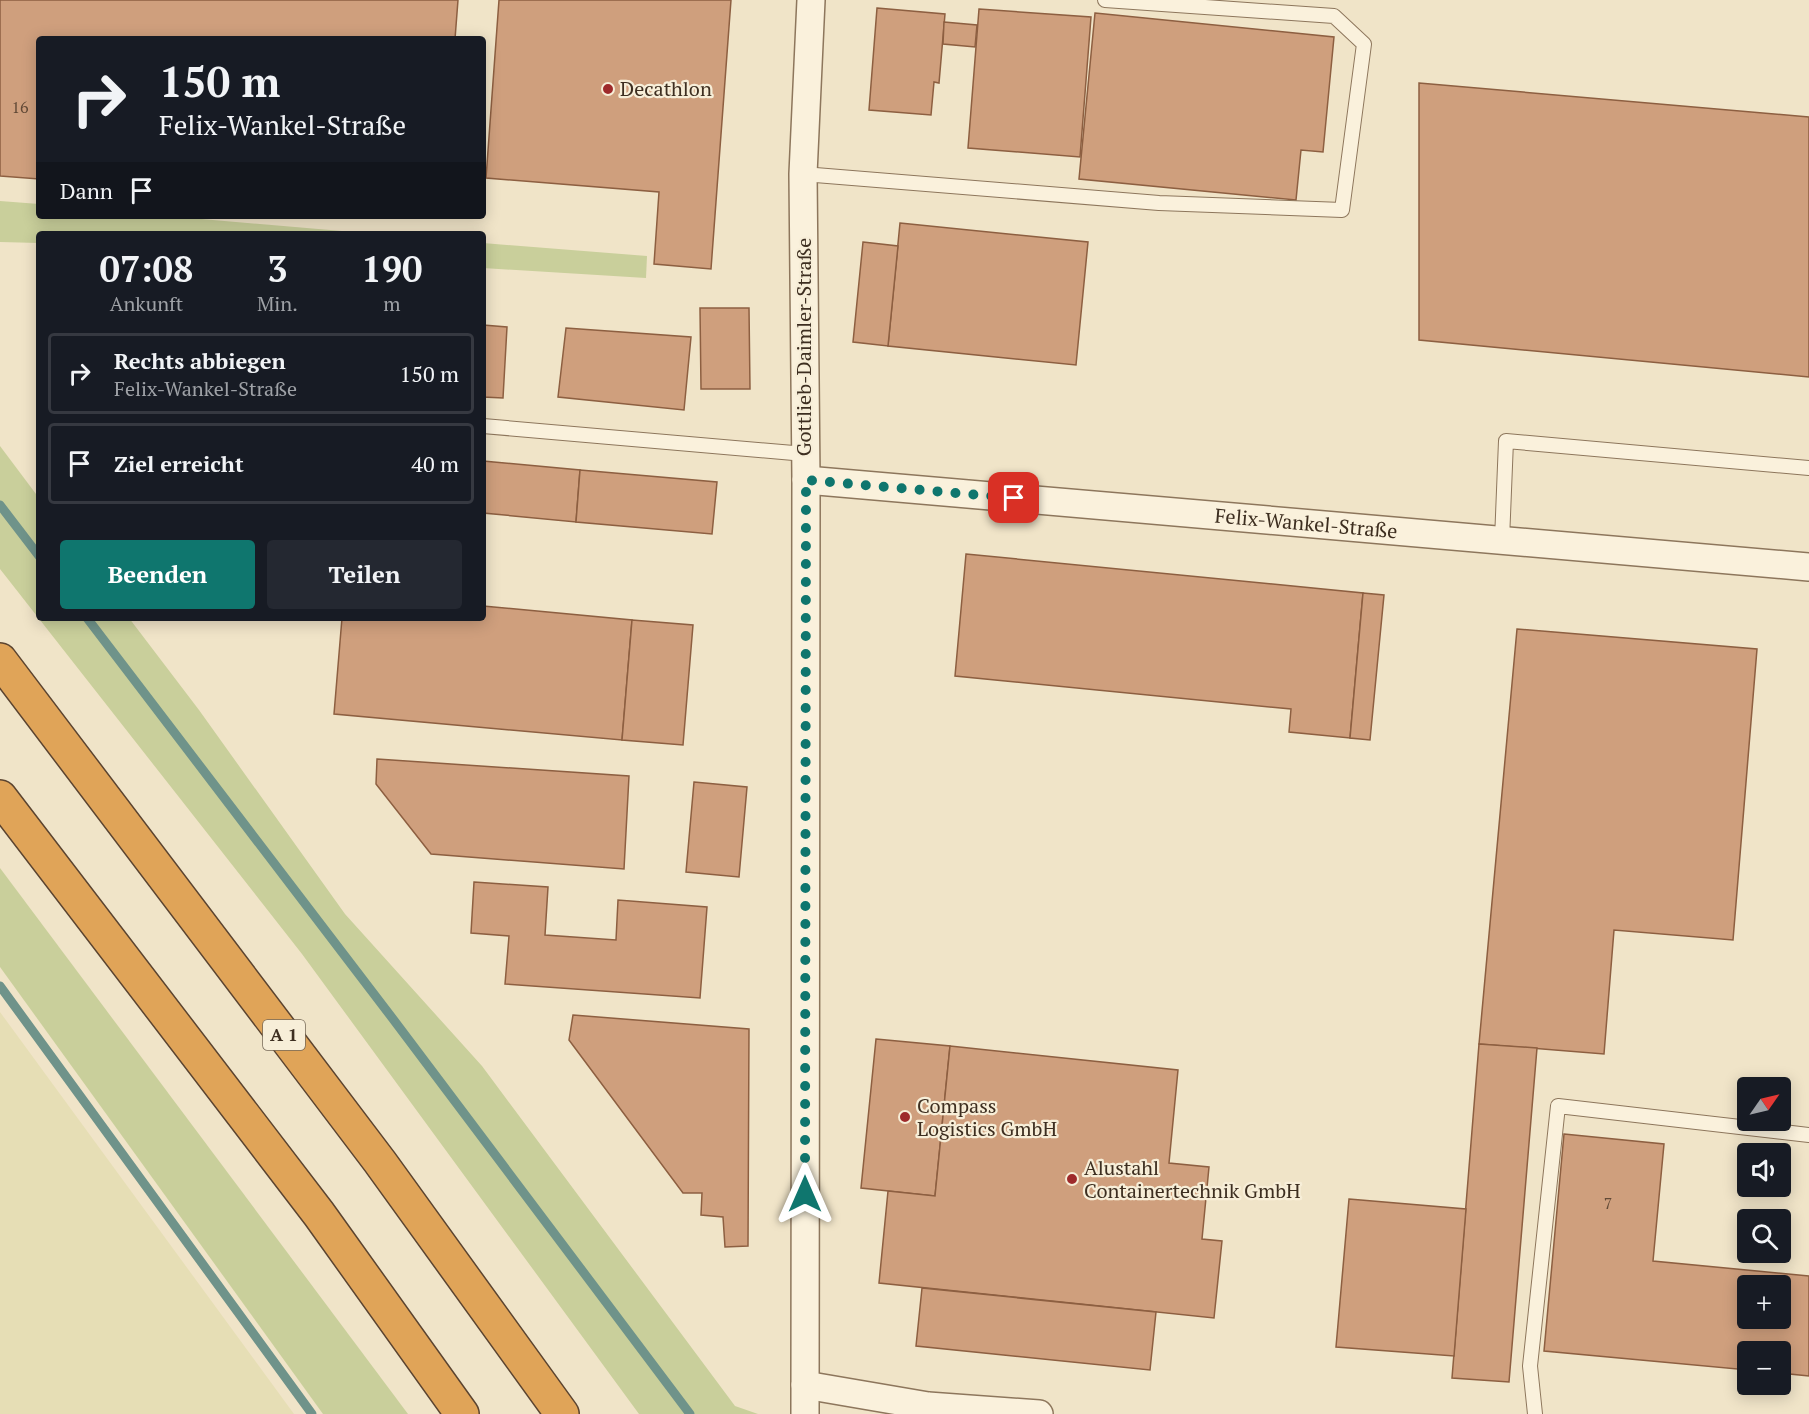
<!DOCTYPE html>
<html lang="de">
<meta charset="utf-8">
<style>
body{margin:0;font-family:"PT Serif",serif;background:#242831;color:#f1f3f6;height:100vh;display:flex;flex-direction:column;font-size:22px;white-space:nowrap}
*{box-sizing:border-box;margin:0}
p{font-size:20px;color:#9ea1a6}
.icon{flex:none;width:33px;height:33px;fill:none;stroke:currentColor;stroke-width:2;stroke-linecap:round;stroke-linejoin:round}
.map{position:relative;flex:1;overflow:hidden}
.panel{position:absolute;left:36px;top:231px;width:450px;height:390px;display:flex;flex-direction:column;background:#171b24;border-radius:6px;box-shadow:0 3px 15px #0003}
.panel>*{flex:none}
.top-card{position:absolute;left:36px;top:36px;width:450px;height:183px;border-radius:6px;box-shadow:0 3px 15px #0003;background:#171b24;color:#f1f3f6;overflow:hidden}
.needle{width:39px;rotate:56deg}
.tools{position:absolute;left:1737px;top:1077px;display:grid;gap:12px}
.tools a{display:grid;place-items:center;width:54px;height:54px;border-radius:6px;background:#171b24;box-shadow:0 3px 15px #0003;font-size:30px}
.pin{position:absolute;display:grid;place-items:center;width:51px;height:51px;color:#fff;margin:-26px;border-radius:12px;box-shadow:0 3px 9px #0006}
.me{position:absolute;width:66px;margin:-33px;rotate:0deg;stroke-linejoin:round;filter:drop-shadow(0 0 4px #0008)}
.turn{display:flex;align-items:center;gap:21px;height:126px;padding:0 24px;font-size:27px}
.turn .icon{width:78px;height:78px;stroke-width:2.5}
.turn b{display:block;font-size:42px;line-height:51px}
.then{display:flex;align-items:center;height:57px;padding:0 24px;background:#0003;gap:12px;font-size:22px}
.eta{display:flex;justify-content:space-evenly;align-items:center;height:102px;text-align:center}
.eta b{font-size:36px;font-weight:700;line-height:42px}
.primary-button{display:flex;gap:12px;margin-top:auto;padding:12px 24px}
.primary-button a{flex:1;height:69px;border-radius:6px;background:#0f766e;color:#fff;font-size:24px;font-weight:700;line-height:69px;text-align:center}
.primary-button a+a{background:#242831;color:#f1f3f6}
ul{padding:0;list-style:none}
li{display:flex;align-items:center;gap:18px;height:81px;margin:0 12px 9px;padding:0 12px;border:3px solid #363941;border-radius:6px}
li div{flex:1}
li b{display:block;font-size:22px}
li em{font-style:normal}
.map>svg:first-child{display:block}
.farmland{fill:#e6deb5}
.green{fill:#c9cf9b}
.lines{fill:none;stroke-linecap:round;stroke-linejoin:round}
.stream{stroke:#6f938a;stroke-width:9}
.building{fill:#cf9f7d;stroke:#8d5f41;stroke-width:1.5;fill-rule:evenodd}
.lane-casing{stroke:#8d765c;stroke-width:16}
.street-casing{stroke:#8d765c;stroke-width:30}
.highway-casing{stroke:#5b4430;stroke-width:36}
.lane{stroke:#faf1dc;stroke-width:14}
.street{stroke:#faf1dc;stroke-width:27}
.highway{stroke:#e0a458;stroke-width:33}
.route{stroke:#0f766e;stroke-width:10;stroke-dasharray:0 18}
.poi-dot{fill:#9e2a2b;stroke:#f7eed8;stroke-width:2}
.labels{text-anchor:middle;stroke-width:4.5;stroke-linejoin:round;paint-order:stroke}
.number-label{font-size:16px;fill:#624a37}
.shield{fill:#f7eed8;stroke:#756857;stroke-width:1.5}
.shield-label{font-size:18px;font-weight:bold;fill:#3d2e20}
.poi-label{font-size:20px;fill:#3d2e20;stroke:#f7eed8;text-anchor:start}
.street-label{font-size:20px;fill:#3d2e20;stroke:#f7eed8}
</style>
<div class="map">
<svg width="1809" height="1414" viewBox="0 0 1809 1414">
<rect width="100%" height="100%" fill="#f0e4c8"/>
<!-- farmland -->
<path class="farmland" d="M0,1012L294,1414H0Z"/>
<!-- green -->
<g class="green">
<path d="M0,201L39,204V216H167L377,234H39V243L0,242Z"/>
<path d="M483,243L647,256L646,278L483,268Z"/>
<path d="M0,446L39,498V618H129L199,710L345,914L482,1066L735,1406L758,1414H639L302,954L0,569Z"/>
<path d="M0,868L408,1414H323L0,967Z"/>
</g>
<g class="lines">
<!-- stream -->
<g class="stream">
<path d="M0,505L39,556"/>
<path d="M87,618L393,1019L690,1414"/>
<path d="M0,986L312,1414"/>
</g>
</g>
<!-- building -->
<g class="building">
<path d="M0,0H458L455,39H39V179L0,176Z"/>
<path d="M499,0H731L711,269L654,264L659,192L486,178Z"/>
<path d="M877,8L945,14L939,83L934,82L931,115L869,110Z"/>
<path d="M979,9L1091,17L1080,157L968,148Z"/>
<path d="M1095,13L1334,37L1323,152L1301,150L1296,200L1079,179Z"/>
<path d="M944,22L977,25L975,47L943,44Z"/>
<path d="M1419,83L1809,117V377L1419,340Z"/>
<path d="M900,223L1088,242L1076,365L888,346Z"/>
<path d="M863,242L898,246L888,346L853,342Z"/>
<path d="M700,308H749L750,389H701Z"/>
<path d="M483,325L507,327L503,398L483,397Z"/>
<path d="M566,328L691,337L684,410L558,397Z"/>
<path d="M483,461L580,470L576,522L483,513Z"/>
<path d="M580,470L717,482L712,534L576,522Z"/>
<path d="M966,554L1363,593L1350,738L1289,732L1291,709L955,676Z"/>
<path d="M1363,593L1384,595L1370,740L1350,738Z"/>
<path d="M483,606L632,620L622,740L334,714L342,618H483Z"/>
<path d="M632,620L693,625L683,745L622,740Z"/>
<path d="M1517,629L1757,649L1733,940L1614,930L1604,1054L1479,1044Z"/>
<path d="M377,759L629,776L624,869L431,854L376,784Z"/>
<path d="M694,782L747,787L739,877L686,872Z"/>
<path d="M474,882L548,887L545,935L616,940L618,900L707,907L700,998L505,984L509,936L471,933Z"/>
<path d="M573,1015L749,1029L748,1246L725,1247L723,1217L701,1215L702,1193H683L569,1040Z"/>
<path d="M876,1039L950,1046L935,1196L861,1188Z"/>
<path d="M1479,1044L1537,1048L1509,1382L1452,1378Z"/>
<path d="M950,1046L1178,1070L1169,1163L1209,1167L1202,1239L1222,1241L1214,1318L879,1283L888,1191L935,1196Z"/>
<path d="M1564,1134L1664,1144L1653,1261L1809,1276V1376L1780,1373V1352H1748V1370L1544,1351ZM1748,1286H1780V1318H1748Z"/>
<path d="M1349,1199L1466,1209L1454,1356L1336,1347Z"/>
<path d="M922,1288L1156,1312L1150,1370L916,1346Z"/>
</g>
<g class="lines">
<defs>
<g id="lane">
<path d="M803,174L1159,203L1342,210L1364,44L1334,16L1105,0"/>
<path d="M483,426L805,454"/>
<path d="M1502,540L1506,441L1809,468"/>
<path d="M1535,1414L1530,1366L1558,1106L1809,1135"/>
</g>
<g id="street">
<path id="s1" d="M806,480L1809,567"/>
<path d="M805,1385L928,1406L1039,1414"/>
<path d="M805,1414L806,480L803,174L811,0"/>
</g>
<g id="highway">
<path d="M0,660L380,1162L562,1414"/>
<path d="M0,797L319,1214L462,1414"/>
</g>
</defs>
<!-- lane casing -->
<use href="#lane" class="lane-casing"/>
<!-- street casing -->
<use href="#street" class="street-casing"/>
<!-- highway casing -->
<use href="#highway" class="highway-casing"/>
<!-- lane -->
<use href="#lane" class="lane"/>
<!-- street -->
<use href="#street" class="street"/>
<!-- highway -->
<use href="#highway" class="highway"/>
</g>
<g class="lines">
<!-- route -->
<path class="route" d="M805,1194L806,480L1014,498"/>
</g>
<!-- markers -->
<g class="poi-dot">
<circle cx="608" cy="89" r="6"/>
<circle cx="905" cy="1117" r="6"/>
<circle cx="1072" cy="1179" r="6"/>
</g>
<g class="labels">
<!-- number labels -->
<g class="number-label">
<text x="20" y="113">16</text>
<text x="1608" y="1209">7</text>
</g>
<!-- shield labels -->
<rect class="shield" x="263" y="1020" width="42" height="30" rx="4.5"/>
<g class="shield-label">
<text x="284" y="1041">A 1</text>
</g>
<!-- poi labels -->
<g class="poi-label">
<text x="620" y="96">Decathlon</text>
<text x="917" y="1113">Compass<tspan x="917" dy="23">Logistics GmbH</tspan></text>
<text x="1084" y="1175">Alustahl<tspan x="1084" dy="23">Containertechnik GmbH</tspan></text>
</g>
<!-- street labels -->
<g class="street-label">
<text transform="translate(804 347) rotate(-90)" y="7">Gottlieb-Daimler-Straße</text>
<text dy="7" stroke="none"><textPath href="#s1" startOffset="502">Felix-Wankel-Straße</textPath></text>
</g>
</g>
</svg>
<div class="tools">
<a><svg class="needle" viewBox="-14 -14 28 28"><path d="M0-13l5 13h-10z" fill="#e53935"/><path d="M0 13l5-13h-10z" fill="#9ea1a6"/></svg></a>
<a><svg class="icon" aria-label="sound" viewBox="0 0 24 24"><path d="M4 9h4l5-4v14l-5-4H4zM17 9q2 3 0 6"/></svg></a>
<a><svg class="icon" aria-label="search" viewBox="0 0 24 24"><circle cx="10" cy="10" r="6"/><path d="M15 15l6 6"/></svg></a>
<a>+</a>
<a>−</a>
</div>
<div class="pin" style="left:1014px;top:498px;background:#d93025"><svg class="icon" aria-label="arrive" viewBox="0 0 24 24"><path d="M6 21V4h12l-3 4 3 4H6"/></svg></div>
<svg class="me" style="left:805px;top:1194px" viewBox="-20 -20 40 40"><path d="M0-17L14 15 0 8-14 15z" fill="#0f766e" stroke="#fff" stroke-width="4"/></svg>
<div class="top-card">
<div class="turn"><svg class="icon" aria-label="right" viewBox="0 0 24 24"><path d="M7 20v-9h11M14 6l5 5-5 5"/></svg><div><b>150 m</b>Felix-Wankel-Straße</div></div>
<div class="then">Dann<svg class="icon" aria-label="arrive" viewBox="0 0 24 24"><path d="M6 21V4h12l-3 4 3 4H6"/></svg></div>
</div>
<section class="panel">
<div class="eta">
<div><b>07:08</b><p>Ankunft</p></div>
<div><b>3</b><p>Min.</p></div>
<div><b>190</b><p>m</p></div>
</div>
<ul>
<li><svg class="icon" aria-label="right" viewBox="0 0 24 24"><path d="M7 20v-9h11M14 6l5 5-5 5"/></svg><div><b>Rechts abbiegen</b><p>Felix-Wankel-Straße</p></div><em>150 m</em></li>
<li><svg class="icon" aria-label="arrive" viewBox="0 0 24 24"><path d="M6 21V4h12l-3 4 3 4H6"/></svg><div><b>Ziel erreicht</b></div><em>40 m</em></li>
</ul>
<div class="primary-button"><a>Beenden</a><a>Teilen</a></div>
</section>
</div>
